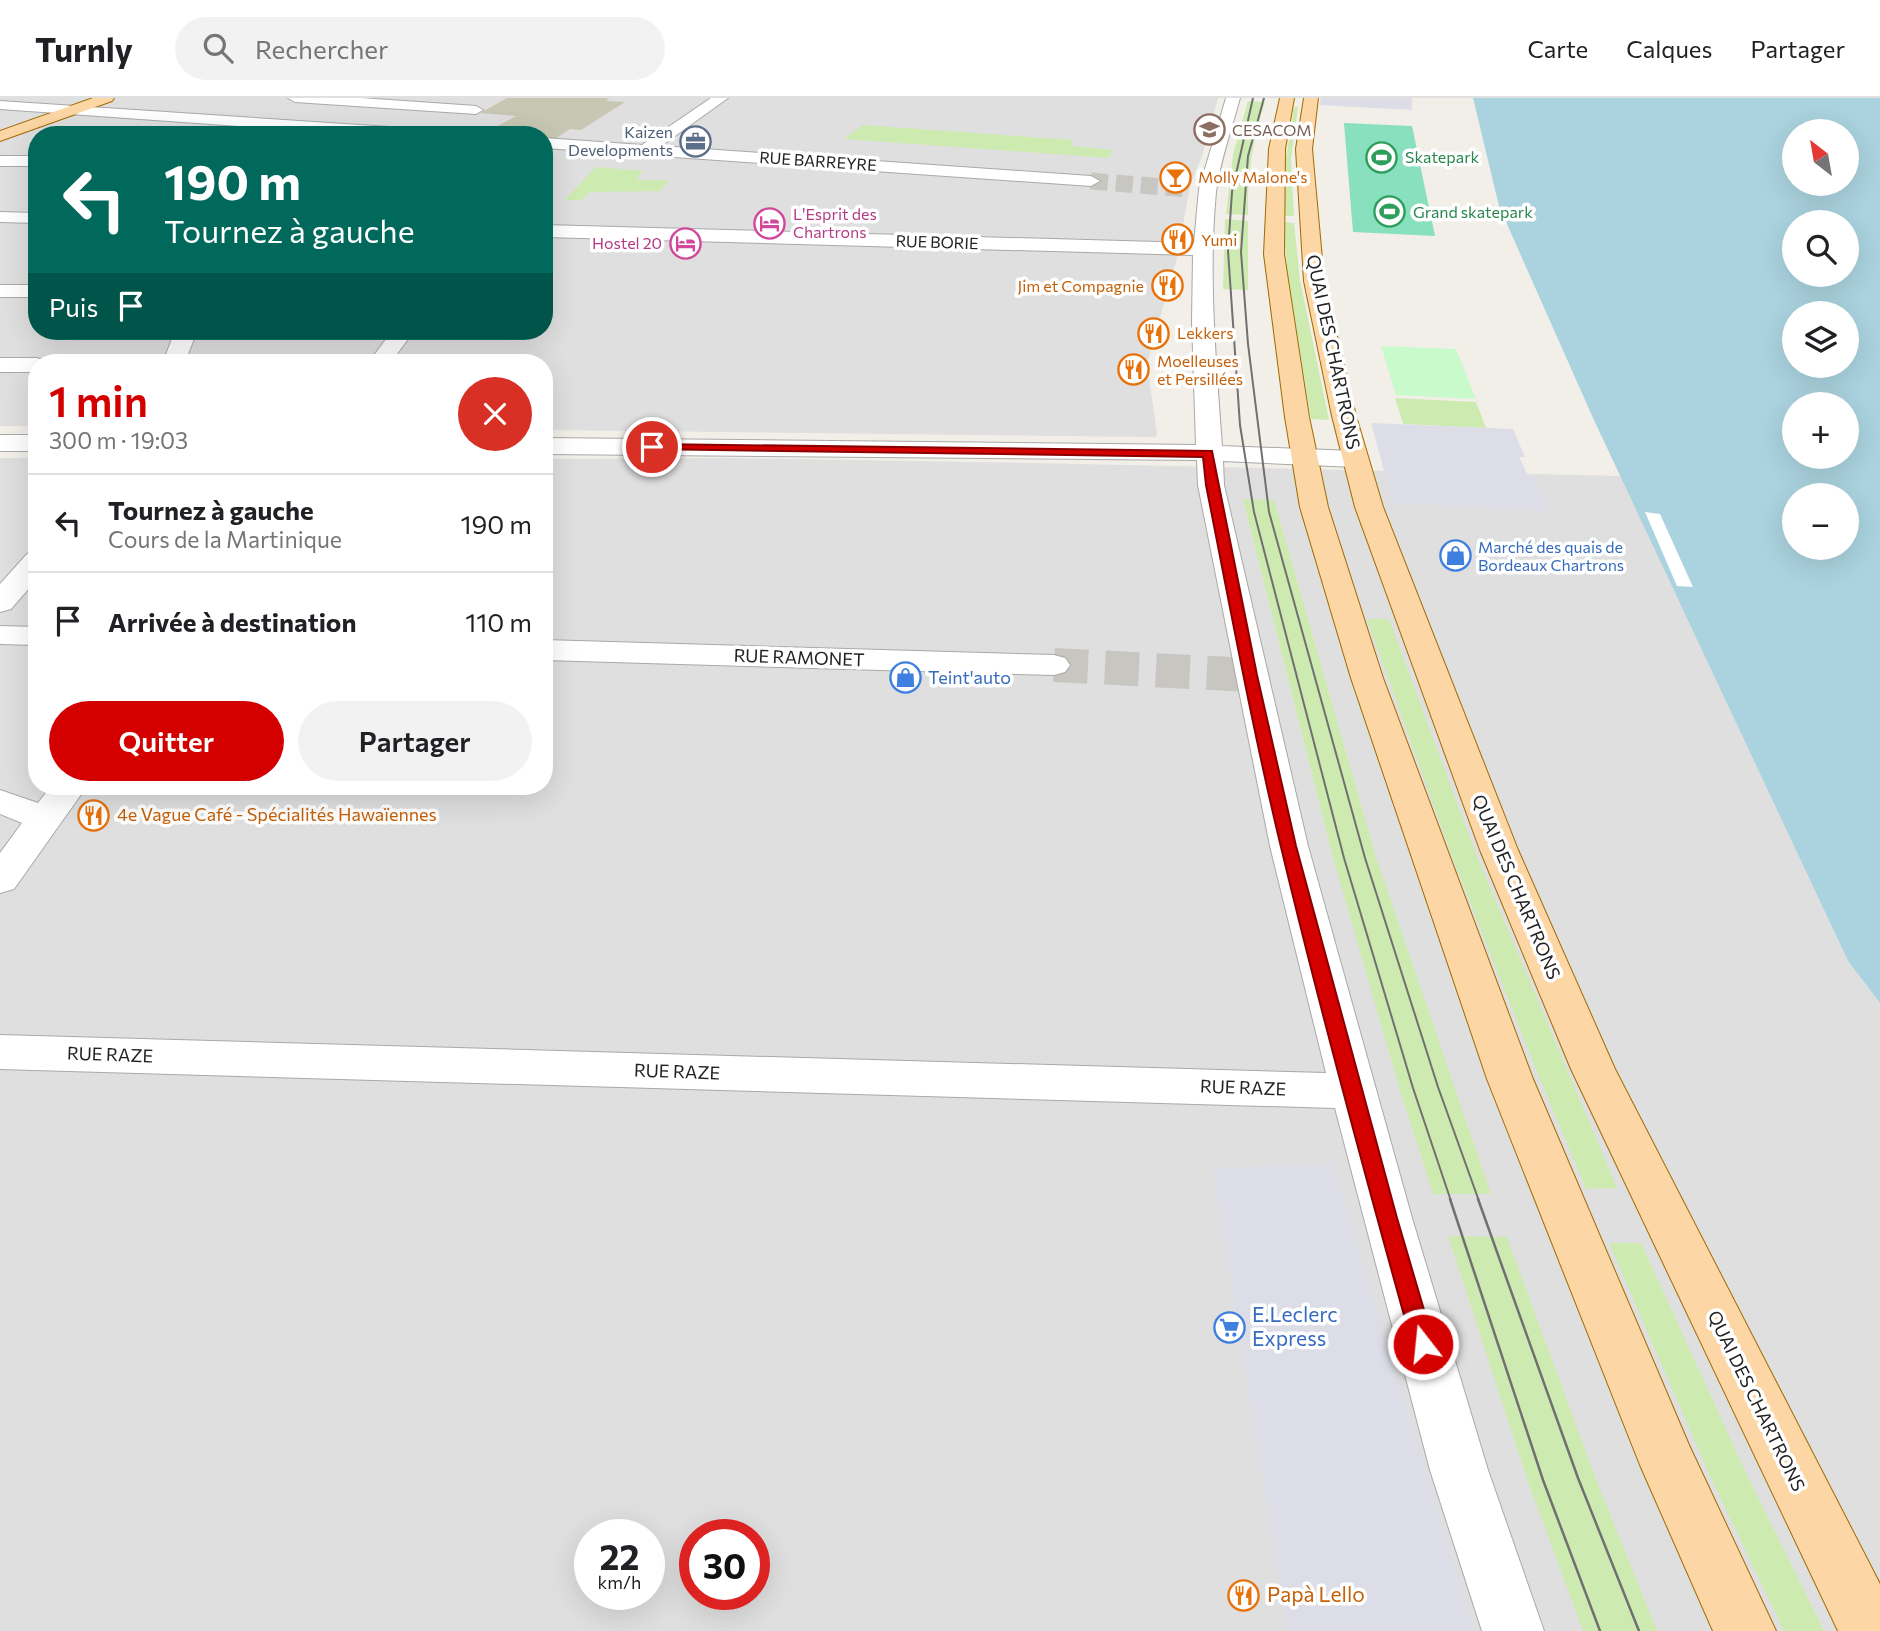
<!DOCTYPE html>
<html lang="fr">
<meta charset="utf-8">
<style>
body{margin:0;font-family:Commissioner,sans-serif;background:#f2f2f2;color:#202124;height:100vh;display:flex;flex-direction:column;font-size:26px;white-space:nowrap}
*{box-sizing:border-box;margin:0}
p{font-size:23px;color:#757577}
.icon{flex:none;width:38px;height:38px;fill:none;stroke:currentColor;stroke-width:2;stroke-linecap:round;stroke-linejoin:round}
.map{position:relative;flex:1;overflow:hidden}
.panel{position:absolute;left:28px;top:256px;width:525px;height:441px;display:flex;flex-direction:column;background:#fff;border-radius:28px;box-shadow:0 7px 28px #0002}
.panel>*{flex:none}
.top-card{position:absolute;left:28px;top:28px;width:525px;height:214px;border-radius:28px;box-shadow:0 7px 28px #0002;background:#00695c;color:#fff;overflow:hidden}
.needle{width:46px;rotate:329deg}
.tools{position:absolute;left:1782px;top:21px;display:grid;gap:14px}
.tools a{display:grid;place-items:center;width:77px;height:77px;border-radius:50%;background:#fff;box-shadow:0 7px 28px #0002;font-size:35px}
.speed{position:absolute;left:574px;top:1421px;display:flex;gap:14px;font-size:35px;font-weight:700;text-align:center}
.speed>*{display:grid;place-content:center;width:91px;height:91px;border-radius:50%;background:#fff;box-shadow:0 7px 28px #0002;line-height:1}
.speed small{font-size:18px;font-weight:400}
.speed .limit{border:10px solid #d22;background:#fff;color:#111}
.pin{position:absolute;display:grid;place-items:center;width:60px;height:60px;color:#fff;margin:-30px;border:4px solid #fff;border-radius:50%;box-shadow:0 2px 7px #0007}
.me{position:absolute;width:77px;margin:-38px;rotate:344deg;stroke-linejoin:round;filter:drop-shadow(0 0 5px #0008)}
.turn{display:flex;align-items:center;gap:24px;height:147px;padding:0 21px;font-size:32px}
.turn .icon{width:91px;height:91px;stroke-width:2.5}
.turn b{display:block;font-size:49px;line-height:60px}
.then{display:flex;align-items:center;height:66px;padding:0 21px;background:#0003;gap:14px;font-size:26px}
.round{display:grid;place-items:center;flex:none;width:74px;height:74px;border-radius:37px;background:#f2f2f2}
.headline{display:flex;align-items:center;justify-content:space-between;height:119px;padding:0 21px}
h1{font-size:42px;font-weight:600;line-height:52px;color:#d40000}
.cta{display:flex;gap:14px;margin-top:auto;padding:14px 21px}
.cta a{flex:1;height:80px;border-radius:42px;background:#d40000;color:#fff;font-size:28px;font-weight:600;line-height:80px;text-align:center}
.cta a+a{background:#f2f2f2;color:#202124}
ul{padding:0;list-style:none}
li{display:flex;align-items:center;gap:21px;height:98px;padding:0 21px;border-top:2px solid #e0e0e0}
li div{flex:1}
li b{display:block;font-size:26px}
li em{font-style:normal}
header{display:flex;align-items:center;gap:42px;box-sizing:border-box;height:98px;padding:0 35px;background:#fff;border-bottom:2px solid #e0e0e0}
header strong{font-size:33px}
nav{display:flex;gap:38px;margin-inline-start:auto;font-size:24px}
.search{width:490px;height:63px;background:#f2f2f2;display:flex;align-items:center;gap:18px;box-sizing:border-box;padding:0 24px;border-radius:38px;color:#757577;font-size:26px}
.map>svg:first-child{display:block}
.residential{fill:#e0dfdf;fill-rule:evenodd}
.construction{fill:#c7c7b4}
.grass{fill:#cdebb0}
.park{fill:#c8facc}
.pitch{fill:#88e0be}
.plaza{fill:#dddde8}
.water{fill:#aad3df;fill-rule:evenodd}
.pier{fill:#fff}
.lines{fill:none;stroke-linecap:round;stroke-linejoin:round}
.minor-tunnel-far1{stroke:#c8c6c1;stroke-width:17;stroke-dasharray:17 8;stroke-linecap:butt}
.minor-tunnel{stroke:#c8c6c1;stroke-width:34;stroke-dasharray:34 17;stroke-linecap:butt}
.minor-casing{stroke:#a9a9a9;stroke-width:2}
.major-casing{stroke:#a06b00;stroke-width:2}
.minor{fill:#fff;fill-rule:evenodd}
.major{fill:#fcd6a4;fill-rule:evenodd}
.tram-far1{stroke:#707070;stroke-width:2}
.tram{stroke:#707070;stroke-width:2.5}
.route{fill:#d40000;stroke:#8a0000;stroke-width:2}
.labels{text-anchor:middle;stroke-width:7;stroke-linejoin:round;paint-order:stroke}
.far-education-label{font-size:16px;fill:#785e54;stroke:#fff;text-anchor:start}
.far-service-label{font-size:16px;fill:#4e5e75;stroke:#fff;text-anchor:end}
.far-leisure-label{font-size:16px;fill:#27864d;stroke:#fff;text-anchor:start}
.far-street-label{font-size:16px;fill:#222;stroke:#fff}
.far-food-label{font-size:16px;fill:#c56008;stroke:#fff;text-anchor:start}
.far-hotel-label{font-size:16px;fill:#b23c85;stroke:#fff;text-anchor:start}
.far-shop-label{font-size:16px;fill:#366cbe;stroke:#fff;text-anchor:start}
.street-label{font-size:18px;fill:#222;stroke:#fff}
.shop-label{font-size:18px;fill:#366cbe;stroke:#fff;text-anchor:start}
.food-label{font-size:18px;fill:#c56008;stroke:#fff;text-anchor:start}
.near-shop-label{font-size:21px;fill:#366cbe;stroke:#fff;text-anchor:start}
.near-food-label{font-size:21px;fill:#c56008;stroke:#fff;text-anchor:start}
</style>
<header>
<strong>Turnly</strong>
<div class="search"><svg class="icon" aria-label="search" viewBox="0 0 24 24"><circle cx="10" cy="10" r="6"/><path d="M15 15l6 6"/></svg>Rechercher</div>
<nav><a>Carte</a><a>Calques</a><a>Partager</a></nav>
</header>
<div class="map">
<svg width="1880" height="1533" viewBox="0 0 1880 1533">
<rect width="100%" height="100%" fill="#f2efe9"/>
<!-- residential -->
<g class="residential">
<path d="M0,0H1218L1202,58L1190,88L1178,156L1147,266L1157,336L1155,339L544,332V264H37V328H0ZM37,37H544V233H37Z"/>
<path d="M0,360H37V688H544V361L725,360L1035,365L1621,378L1848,863L1880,905V1533H0ZM590,1437H649V1496H590ZM695,1437H754V1496H695Z"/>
</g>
<!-- construction -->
<path class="construction" d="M507,0H609L606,3L625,4L581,32L570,31L552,43L544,42V37H482L516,18L480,15Z"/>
<!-- grass -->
<g class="grass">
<path d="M1248,3L1265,4C1253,40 1247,79 1248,117L1226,116L1233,57Z"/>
<path d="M1294,9H1298L1291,61L1294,118H1284L1286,60Z"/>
<path d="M863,27L1074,42L1070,48L1113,52L1109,60L844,41Z"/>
<path d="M596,69L643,73L636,82H669L660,93L589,94L582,102H565Z"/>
<path d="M1225,121L1248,123V192L1223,191Z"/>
<path d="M1283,124L1294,125L1300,182L1329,322L1311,321L1288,182Z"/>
<path d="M1395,300L1476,304L1486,330L1403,326Z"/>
<path d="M1243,401L1274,402L1376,759L1491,1096H1433L1399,989L1333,760Z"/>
<path d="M1367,521H1389L1474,751L1617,1090L1586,1091L1539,979L1450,753Z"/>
<path d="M1448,1138L1507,1139L1595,1379L1657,1533H1583L1528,1384Z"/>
<path d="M1609,1145H1641L1747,1377L1824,1533H1784L1710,1378Z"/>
</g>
<!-- park -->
<path class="park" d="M1381,248L1456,251L1476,301L1396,297Z"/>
<!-- pitch -->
<path class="pitch" d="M1344,25L1412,28L1435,138L1353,134Z"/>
<!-- plaza -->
<g class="plaza">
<path d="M1321,0H1412V12L1319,7Z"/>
<path d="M1371,325L1513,331L1525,359H1519L1524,369L1529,380H1535L1550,413L1393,405Z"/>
<path d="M1333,1065L1349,1120L1474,1533H1287L1213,1070L1330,1067Z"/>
</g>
<!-- water -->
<path class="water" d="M1473,0H1880V905L1848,863L1593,320L1499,108ZM1794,33H1846V86H1794ZM1794,124H1846V177H1794ZM1794,215H1846V268H1794ZM1794,306H1846V359H1794ZM1794,397H1846V450H1794Z"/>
<!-- pier -->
<path class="pier" d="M1645,414L1660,416L1693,489L1677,488Z"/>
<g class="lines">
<!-- minor-tunnel-far1 -->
<path class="minor-tunnel-far1" d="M1091,83L1189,91"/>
<!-- minor-tunnel -->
<path class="minor-tunnel" d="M1054,567L1250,577"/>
<defs>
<g id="minor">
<path d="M288,0H361L476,8L483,12L476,16L295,4Z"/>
<path d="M711,0H728L661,48L1091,78L1100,83L1091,88L544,50V40L642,47Z"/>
<path d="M1226,0H1240C1232,30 1220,63 1216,94C1208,178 1216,264 1222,348L1355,353L1364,356L1368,361L1364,366L1355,369L1223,363L1224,387L1308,748L1412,1120L1488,1372L1544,1533H1482L1430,1372L1335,1010L0,971V937L1326,975L1270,748L1198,387L1197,362L544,356V340L1196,347L1192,223L1193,157L544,139V127L1194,145L1199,91Z"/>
<path d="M0,3L435,32L443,37H364L0,11Z"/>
<rect x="0" y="58" width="37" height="10"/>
<path d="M0,114L37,115V125L0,124Z"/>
<rect x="0" y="187" width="37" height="12"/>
<path d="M175,233H197L185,264H163Z"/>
<path d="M392,233H414L391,264H369Z"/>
<path d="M0,260H37L47,264H37V274H0Z"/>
<rect x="0" y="337" width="37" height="16"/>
<path d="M37,453V481L11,511L0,514V486L27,456Z"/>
<path d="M0,528L37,529V547L0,546Z"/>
<path d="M544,542L1054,557L1065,560L1070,567L1065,574L1054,577L544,562Z"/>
<path d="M51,688H87L14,791L0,795V755L22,725L0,716V692L38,705Z"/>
</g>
<g id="major">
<path d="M93,0H114L112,3L0,43V33Z"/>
<path d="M1280,0H1294L1285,51L1284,156L1309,319L1328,409L1383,580L1533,981L1689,1347L1776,1533H1713L1640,1367L1487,981L1351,580L1300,409L1285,319L1264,156L1269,51Z"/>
<path d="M1304,0H1318L1312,51L1324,183L1356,318L1383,409L1518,752L1615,971L1880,1486V1533H1838L1571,971L1480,752L1355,409L1332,318L1304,183L1296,51Z"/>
</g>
</defs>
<!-- minor casing -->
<use href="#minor" class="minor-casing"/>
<!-- major casing -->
<use href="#major" class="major-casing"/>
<!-- minor -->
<use href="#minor" class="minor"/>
<!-- major -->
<use href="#major" class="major"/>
<!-- tram-far1 -->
<g class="tram-far1">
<path d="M1253,0L1232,94L1228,153L1240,327L1254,414L1344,760L1413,990L1451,1103"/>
<path d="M1264,0L1248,58L1241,154L1248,246L1269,414L1365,760L1438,989L1479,1103"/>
</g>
<!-- tram -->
<g class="tram">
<path d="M1450,1101L1543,1382L1600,1533"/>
<path d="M1478,1101L1578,1380L1639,1533"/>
</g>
</g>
<!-- route -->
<path class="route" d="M652,346L1212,353L1257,577L1296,748L1397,1120L1434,1246L1431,1253L1423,1256L1415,1253L1412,1246C1366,1081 1321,916 1281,749C1252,629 1230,508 1206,387L1203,359L648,351L646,349Z"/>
<!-- icons -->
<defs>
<symbol id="university-ring" viewBox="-11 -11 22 22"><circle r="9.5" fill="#fff" stroke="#8d6e63" stroke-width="1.5"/><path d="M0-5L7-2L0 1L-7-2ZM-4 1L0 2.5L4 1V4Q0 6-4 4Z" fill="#8d6e63"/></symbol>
<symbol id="office-ring" viewBox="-11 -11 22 22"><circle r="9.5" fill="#fff" stroke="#5c6f8a" stroke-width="1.5"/><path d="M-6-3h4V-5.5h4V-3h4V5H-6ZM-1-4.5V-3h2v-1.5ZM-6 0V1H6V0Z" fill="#5c6f8a"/></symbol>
<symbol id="stadium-ring" viewBox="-11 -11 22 22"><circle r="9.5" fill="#fff" stroke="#2e9e5b" stroke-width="1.5"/><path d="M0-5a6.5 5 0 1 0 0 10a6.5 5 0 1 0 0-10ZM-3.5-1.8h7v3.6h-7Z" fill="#2e9e5b"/></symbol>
<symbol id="bar-ring" viewBox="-11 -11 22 22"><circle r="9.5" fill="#fff" stroke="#e8710a" stroke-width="1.5"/><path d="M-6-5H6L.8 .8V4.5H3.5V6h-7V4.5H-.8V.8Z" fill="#e8710a"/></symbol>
<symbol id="hotel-ring" viewBox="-11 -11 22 22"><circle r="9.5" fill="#fff" stroke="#d1479c" stroke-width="1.5"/><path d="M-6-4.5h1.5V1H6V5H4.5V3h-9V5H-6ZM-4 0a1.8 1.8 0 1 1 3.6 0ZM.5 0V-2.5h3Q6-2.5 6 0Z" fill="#d1479c"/></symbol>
<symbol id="restaurant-ring" viewBox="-11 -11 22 22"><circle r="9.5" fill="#fff" stroke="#e8710a" stroke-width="1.5"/><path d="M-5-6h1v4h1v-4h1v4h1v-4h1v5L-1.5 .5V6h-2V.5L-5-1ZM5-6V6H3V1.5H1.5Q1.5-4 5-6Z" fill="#e8710a"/></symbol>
<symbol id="shop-ring" viewBox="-11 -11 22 22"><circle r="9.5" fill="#fff" stroke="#3f7fe0" stroke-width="1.5"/><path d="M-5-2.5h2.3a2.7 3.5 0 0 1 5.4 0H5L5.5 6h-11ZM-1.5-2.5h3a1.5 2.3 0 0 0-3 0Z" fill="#3f7fe0"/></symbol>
<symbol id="supermarket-ring" viewBox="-11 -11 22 22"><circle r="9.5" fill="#fff" stroke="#3f7fe0" stroke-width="1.5"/><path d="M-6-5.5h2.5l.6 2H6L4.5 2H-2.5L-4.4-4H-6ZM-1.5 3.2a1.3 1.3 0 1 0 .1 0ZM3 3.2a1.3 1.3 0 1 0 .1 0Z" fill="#3f7fe0"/></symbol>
</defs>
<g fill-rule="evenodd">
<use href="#university-ring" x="1192" y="14" width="35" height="35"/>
<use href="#office-ring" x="678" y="26" width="35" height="35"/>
<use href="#stadium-ring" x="1364" y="42" width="35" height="35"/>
<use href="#bar-ring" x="1158" y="62" width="35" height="35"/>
<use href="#stadium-ring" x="1372" y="96" width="35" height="35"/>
<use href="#hotel-ring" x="752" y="108" width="35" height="35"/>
<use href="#restaurant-ring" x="1160" y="124" width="35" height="35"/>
<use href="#hotel-ring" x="668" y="128" width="35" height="35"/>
<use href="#restaurant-ring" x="1150" y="170" width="35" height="35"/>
<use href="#restaurant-ring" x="1136" y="218" width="35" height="35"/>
<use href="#restaurant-ring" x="1116" y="254" width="35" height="35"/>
<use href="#shop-ring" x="1438" y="440" width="35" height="35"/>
<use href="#shop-ring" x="888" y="562" width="35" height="35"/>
<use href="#restaurant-ring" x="76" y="700" width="35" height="35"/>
<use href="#supermarket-ring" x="1212" y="1212" width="35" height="35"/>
<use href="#restaurant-ring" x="1226" y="1480" width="35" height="35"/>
</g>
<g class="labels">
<!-- far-education labels -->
<g class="far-education-label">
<text x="1232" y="38">CESACOM</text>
</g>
<!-- far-service labels -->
<g class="far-service-label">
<text x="673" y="40">Kaizen<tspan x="673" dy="18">Developments</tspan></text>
</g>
<!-- far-leisure labels -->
<g class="far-leisure-label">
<text x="1405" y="65">Skatepark</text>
<text x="1413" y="120">Grand skatepark</text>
</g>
<!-- far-street labels -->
<g class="far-street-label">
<text transform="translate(818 63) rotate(4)" y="6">RUE BARREYRE</text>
<text transform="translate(937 144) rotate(2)" y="6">RUE BORIE</text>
</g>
<!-- far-food labels -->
<g class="far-food-label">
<text x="1198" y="85">Molly Malone's</text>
<text x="1201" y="148">Yumi</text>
<text x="1144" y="194" text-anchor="end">Jim et Compagnie</text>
<text x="1177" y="241">Lekkers</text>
<text x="1157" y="269">Moelleuses<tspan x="1157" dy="18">et Persillées</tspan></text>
</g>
<!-- far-hotel labels -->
<g class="far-hotel-label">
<text x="793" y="122">L'Esprit des<tspan x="793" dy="18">Chartrons</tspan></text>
<text x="662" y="151" text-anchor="end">Hostel 20</text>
</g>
<!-- far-shop labels -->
<g class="far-shop-label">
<text x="1478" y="455">Marché des quais de<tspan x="1478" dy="18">Bordeaux Chartrons</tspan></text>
</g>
<!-- street labels -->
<g class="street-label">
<text transform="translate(1333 254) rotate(78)" y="6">QUAI DES CHARTRONS</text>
<text transform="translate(799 560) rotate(2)" y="6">RUE RAMONET</text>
<text transform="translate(1516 789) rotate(67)" y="6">QUAI DES CHARTRONS</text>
<text transform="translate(110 957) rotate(2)" y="6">RUE RAZE</text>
<text transform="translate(677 974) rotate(2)" y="6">RUE RAZE</text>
<text transform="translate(1243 990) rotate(2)" y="6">RUE RAZE</text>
<text transform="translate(1756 1303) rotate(64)" y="6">QUAI DES CHARTRONS</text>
</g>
<!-- shop labels -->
<g class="shop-label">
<text x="928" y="586">Teint'auto</text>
</g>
<!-- food labels -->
<g class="food-label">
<text x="117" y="723">4e Vague Café - Spécialités Hawaïennes</text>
</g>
<!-- near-shop labels -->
<g class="near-shop-label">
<text x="1252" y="1224">E.Leclerc<tspan x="1252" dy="24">Express</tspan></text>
</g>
<!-- near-food labels -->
<g class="near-food-label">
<text x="1267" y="1504">Papà Lello</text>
</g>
</g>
</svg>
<div class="tools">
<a><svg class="needle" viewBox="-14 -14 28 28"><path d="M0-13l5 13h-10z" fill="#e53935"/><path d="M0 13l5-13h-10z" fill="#757577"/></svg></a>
<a><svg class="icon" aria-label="search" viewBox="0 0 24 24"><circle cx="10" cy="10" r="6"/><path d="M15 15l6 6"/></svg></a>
<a><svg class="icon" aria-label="layers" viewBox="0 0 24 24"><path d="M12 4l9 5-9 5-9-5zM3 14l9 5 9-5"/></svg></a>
<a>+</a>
<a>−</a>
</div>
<div class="speed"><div>22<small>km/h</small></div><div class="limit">30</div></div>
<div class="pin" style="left:652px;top:349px;background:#d93025"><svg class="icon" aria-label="arrive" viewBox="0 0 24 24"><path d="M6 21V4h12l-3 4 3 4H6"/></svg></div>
<svg class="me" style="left:1423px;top:1246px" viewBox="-20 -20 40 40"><circle r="17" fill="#d40000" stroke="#fff" stroke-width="3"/><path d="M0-11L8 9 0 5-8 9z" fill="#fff"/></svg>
<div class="top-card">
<div class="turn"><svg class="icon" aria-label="left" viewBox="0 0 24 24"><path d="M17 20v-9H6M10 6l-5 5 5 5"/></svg><div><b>190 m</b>Tournez à gauche</div></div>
<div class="then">Puis<svg class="icon" aria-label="arrive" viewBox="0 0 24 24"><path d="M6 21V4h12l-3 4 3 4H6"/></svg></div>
</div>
<section class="panel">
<div class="headline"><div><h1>1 min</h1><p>300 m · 19:03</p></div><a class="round" style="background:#d93025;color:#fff"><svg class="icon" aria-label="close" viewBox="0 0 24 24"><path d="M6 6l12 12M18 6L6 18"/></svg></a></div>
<ul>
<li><svg class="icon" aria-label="left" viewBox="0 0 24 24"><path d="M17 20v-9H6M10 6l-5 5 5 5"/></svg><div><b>Tournez à gauche</b><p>Cours de la Martinique</p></div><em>190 m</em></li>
<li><svg class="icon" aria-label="arrive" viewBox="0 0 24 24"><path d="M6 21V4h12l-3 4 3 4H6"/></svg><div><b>Arrivée à destination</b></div><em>110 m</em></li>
</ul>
<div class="cta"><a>Quitter</a><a>Partager</a></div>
</section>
</div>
